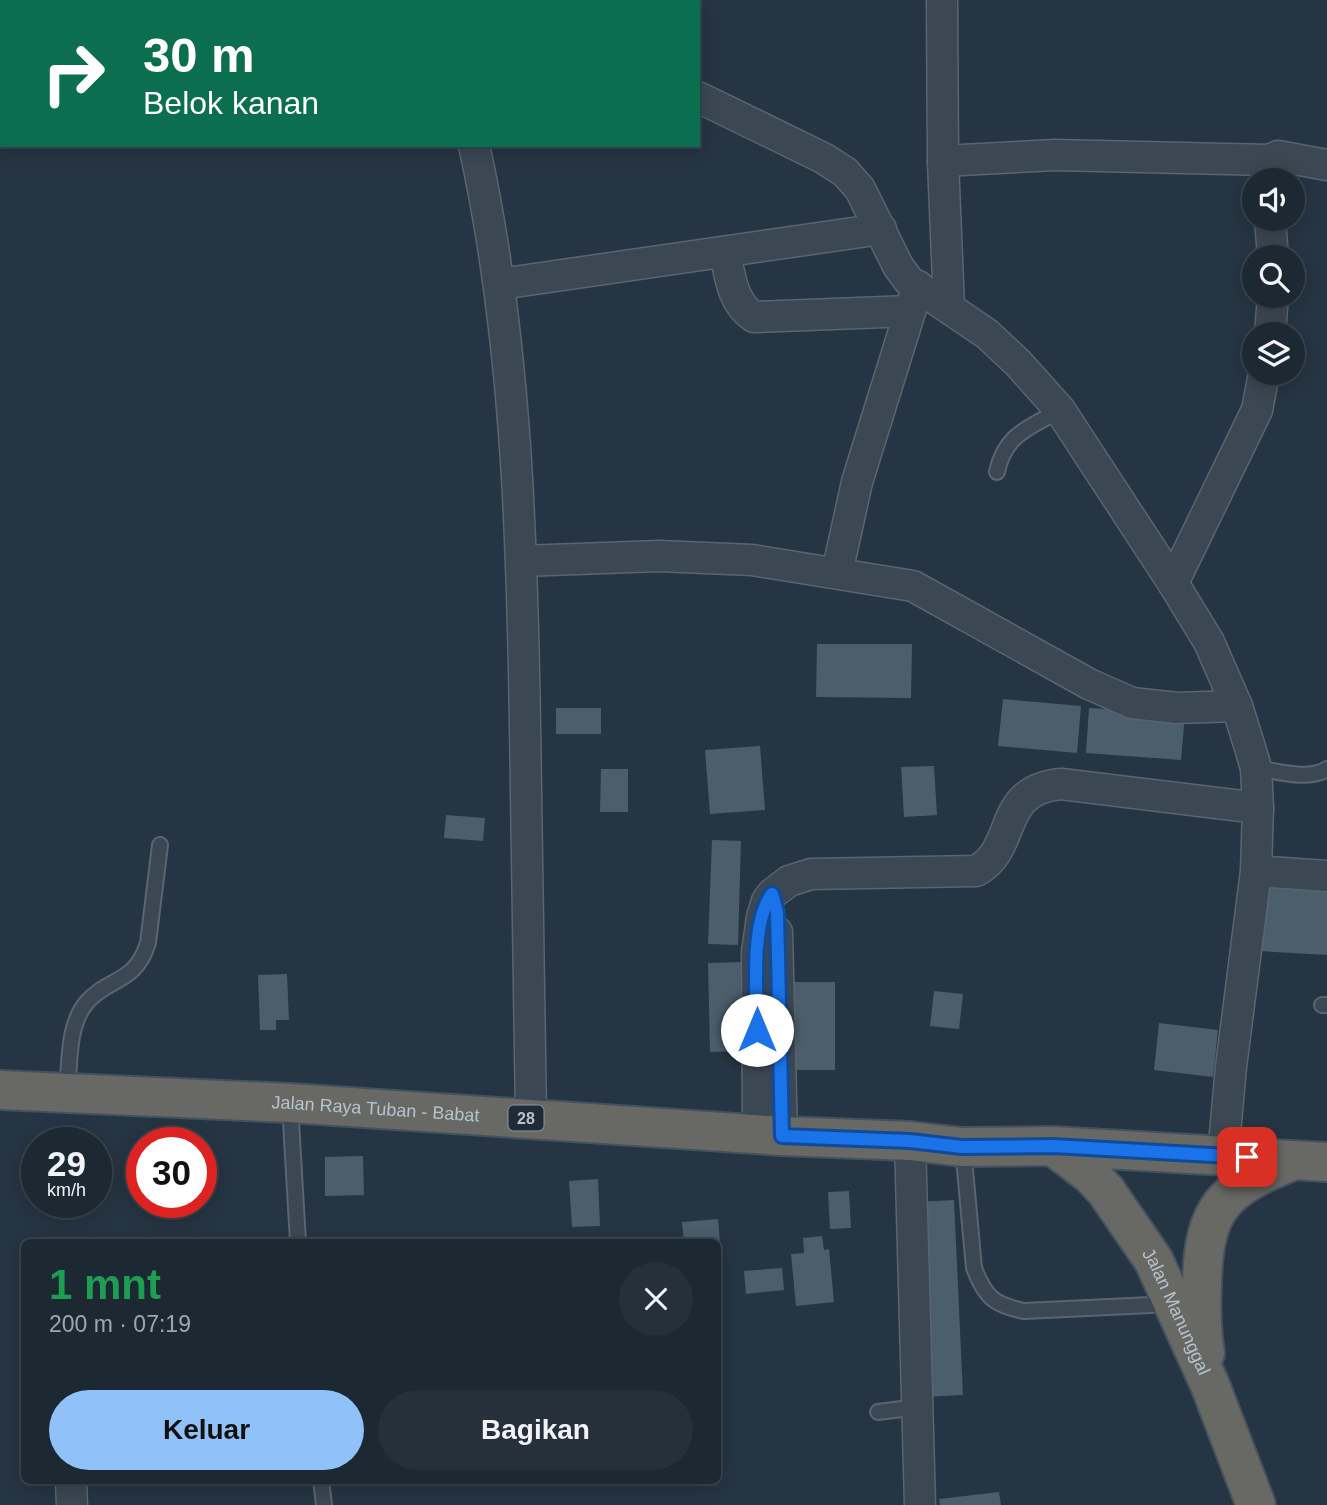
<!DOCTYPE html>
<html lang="id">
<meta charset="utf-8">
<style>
body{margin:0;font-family:Arial,sans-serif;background:#25303a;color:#f1f3f6;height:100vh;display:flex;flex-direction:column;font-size:26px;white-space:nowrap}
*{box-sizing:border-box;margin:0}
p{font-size:23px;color:#a0a6ac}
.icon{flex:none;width:38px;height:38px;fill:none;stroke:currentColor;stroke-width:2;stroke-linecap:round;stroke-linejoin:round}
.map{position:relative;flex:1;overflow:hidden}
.drawer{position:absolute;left:21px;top:1239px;width:700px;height:245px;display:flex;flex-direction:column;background:#1c2832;border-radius:10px;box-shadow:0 4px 18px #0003,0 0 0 2px #3a444d}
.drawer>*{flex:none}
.top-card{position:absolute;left:0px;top:0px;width:700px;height:147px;box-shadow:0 4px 18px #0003,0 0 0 2px #3a444d;background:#0b6e4f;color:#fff;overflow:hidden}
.tools{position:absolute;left:1242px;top:168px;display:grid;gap:14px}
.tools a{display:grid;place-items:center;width:63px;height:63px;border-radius:50%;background:#1c2832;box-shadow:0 4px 18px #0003,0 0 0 2px #3a444d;font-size:35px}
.speed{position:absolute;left:21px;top:1127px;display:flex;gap:14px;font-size:35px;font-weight:700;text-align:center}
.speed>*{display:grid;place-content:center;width:91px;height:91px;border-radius:50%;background:#1c2832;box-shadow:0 4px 18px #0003,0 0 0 2px #3a444d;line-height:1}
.speed small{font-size:18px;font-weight:400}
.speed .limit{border:10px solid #d22;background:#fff;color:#111}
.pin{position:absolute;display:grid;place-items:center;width:60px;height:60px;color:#fff;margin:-30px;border-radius:14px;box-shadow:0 4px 10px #0006}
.me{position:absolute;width:77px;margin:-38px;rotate:0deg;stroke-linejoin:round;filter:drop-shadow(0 0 5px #0008)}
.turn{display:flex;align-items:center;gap:24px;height:147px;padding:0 28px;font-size:32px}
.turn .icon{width:91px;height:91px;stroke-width:2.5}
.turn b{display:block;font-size:49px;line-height:60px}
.round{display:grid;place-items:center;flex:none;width:74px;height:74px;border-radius:37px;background:#25303a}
.headline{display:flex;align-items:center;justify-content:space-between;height:119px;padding:0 28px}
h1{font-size:42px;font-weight:800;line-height:52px;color:#1e9e55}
.action{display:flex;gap:14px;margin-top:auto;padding:14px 28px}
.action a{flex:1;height:80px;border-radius:42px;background:#90c2f9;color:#111;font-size:28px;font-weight:800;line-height:80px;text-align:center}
.action a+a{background:#25303a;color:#f1f3f6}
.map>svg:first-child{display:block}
.building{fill:#4c5d6b}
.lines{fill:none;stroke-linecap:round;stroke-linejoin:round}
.service-casing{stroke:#596570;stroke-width:18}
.minor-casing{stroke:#596570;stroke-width:33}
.trunk-casing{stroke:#45525d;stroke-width:42}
.service{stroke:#3b4752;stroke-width:14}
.minor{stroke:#3b4752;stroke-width:30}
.trunk{stroke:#686865;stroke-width:38}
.route-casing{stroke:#114b97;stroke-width:18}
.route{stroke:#1a73e8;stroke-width:12}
.labels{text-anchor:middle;stroke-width:7;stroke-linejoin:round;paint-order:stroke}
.shield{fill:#1f2c38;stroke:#8a95a0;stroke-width:2}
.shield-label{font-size:16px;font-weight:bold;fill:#b8c2cc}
.street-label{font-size:18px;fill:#b8c2cc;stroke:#1f2c38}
</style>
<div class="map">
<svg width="1327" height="1505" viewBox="0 0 1327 1505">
<rect width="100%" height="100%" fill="#263543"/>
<!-- building -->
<g class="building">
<path d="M817,644H912L911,698L816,697Z"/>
<path d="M1003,699L1081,706L1077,753L998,746Z"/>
<rect x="556" y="708" width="45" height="26"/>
<path d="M1089,708L1185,714L1181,760L1086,753Z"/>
<path d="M760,746L765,810L710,814L705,750Z"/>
<path d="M934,766L937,815L904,817L901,767Z"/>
<path d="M601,769H628V812H600Z"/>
<path d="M446,815L485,818L483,841L444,838Z"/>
<path d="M712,840L741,841L738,945L708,944Z"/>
<path d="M1269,879L1327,887V955L1259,951Z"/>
<path d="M743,962V1051L710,1052L708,963Z"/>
<path d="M287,974L289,1020H276V1030H260L258,975Z"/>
<rect x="787" y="982" width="48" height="88"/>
<path d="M934,991L963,994L959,1029L930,1026Z"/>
<path d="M1159,1023L1218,1030L1213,1077L1154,1070Z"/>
<path d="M363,1156L364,1195L325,1196V1157Z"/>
<path d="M598,1179L600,1226L572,1227L569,1181Z"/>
<path d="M849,1191L851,1228L830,1229L828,1192Z"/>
<path d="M954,1200L963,1395L923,1397L915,1202Z"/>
<path d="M718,1219L723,1278H718V1242H684L682,1222Z"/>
<path d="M822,1236L824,1250L829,1249L834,1302L796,1306L791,1254L804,1253L803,1238Z"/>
<path d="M426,1237V1242H396L395,1239Z"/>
<path d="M782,1268L784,1290L746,1294L744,1271Z"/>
<path d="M999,1492L1001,1505H940L939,1499Z"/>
</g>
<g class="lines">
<defs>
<g id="service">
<path d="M997,472C1005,434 1029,428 1060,410"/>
<path d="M1256,768C1277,771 1308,781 1327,769"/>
<path d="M1322,1005H1327"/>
<path d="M67,1092C70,1064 67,1025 87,1002C109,977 135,984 148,943L160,845"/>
<path d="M290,1104L298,1242"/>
<path d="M963,1148L974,1268C985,1297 994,1305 1024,1311L1172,1304"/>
<path d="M878,1412L918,1407"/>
<path d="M321,1480L324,1505"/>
</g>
<g id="minor">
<path d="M424,0L425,2"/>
<path d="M588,0L590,2"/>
<path d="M633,0L635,2"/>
<path d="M942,0L943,161L949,307"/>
<path d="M698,97L823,158L845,172L860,189L898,266L909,281L987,334L1018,363L1060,410L1173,583L1209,642L1237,706L1251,751L1256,768L1258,808L1256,871L1231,1067L1223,1155"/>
<path d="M474,145C516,336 522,531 525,726C527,856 529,987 531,1118"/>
<path d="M943,161L1055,155L1269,160L1278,156L1327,165"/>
<path d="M1270,219L1273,257"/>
<path d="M725,252C730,276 732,303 754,317L910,311"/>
<path d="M500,284L881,229"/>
<path d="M1270,334L1273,296"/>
<path d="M522,561L659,556L752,560L913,586L1089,684L1132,703L1177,708L1237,706"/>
<path d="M837,573L857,482L918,286"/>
<path d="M1173,583L1257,410L1264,373"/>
<path d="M1256,871L1327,876"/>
<path d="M777,932L782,1136"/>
<path d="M758,1134L757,952L762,917L767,901L772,894L789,881L811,874L976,871C1019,848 995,790 1061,784L1258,808"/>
<path d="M910,1141L920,1505"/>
<path d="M71,1480L72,1505"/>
</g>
<g id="trunk">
<path id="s1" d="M0,1090L290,1103L782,1136L910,1141L962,1147L1053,1146L1327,1162"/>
<path id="s2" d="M1053,1146L1091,1175L1106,1191L1154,1261L1210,1385L1256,1505"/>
<path d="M1205,1353C1201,1329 1201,1305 1202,1282C1204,1208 1223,1189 1290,1162"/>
</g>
</defs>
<!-- service casing -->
<use href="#service" class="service-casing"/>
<!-- minor casing -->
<use href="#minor" class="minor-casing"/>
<!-- trunk casing -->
<use href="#trunk" class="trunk-casing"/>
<!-- service -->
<use href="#service" class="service"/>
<!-- minor -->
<use href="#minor" class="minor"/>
<!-- trunk -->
<use href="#trunk" class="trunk"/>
</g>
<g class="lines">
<defs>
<path id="route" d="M757,1030C757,995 750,923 772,894L777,912L782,1136L910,1141L962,1147L1053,1146L1247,1157"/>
</defs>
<!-- route casing -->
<use href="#route" class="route-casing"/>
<!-- route -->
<use href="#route" class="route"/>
</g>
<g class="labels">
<!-- shield labels -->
<rect class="shield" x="508.5" y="1105.5" width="35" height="25" rx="5"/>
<g class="shield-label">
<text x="526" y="1124">28</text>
</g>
<!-- street labels -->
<g class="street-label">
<text dy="6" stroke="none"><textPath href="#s1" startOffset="376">Jalan Raya Tuban - Babat</textPath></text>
<text dy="6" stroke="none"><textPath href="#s2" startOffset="210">Jalan Manunggal</textPath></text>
</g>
</g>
</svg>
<div class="tools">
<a><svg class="icon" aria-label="sound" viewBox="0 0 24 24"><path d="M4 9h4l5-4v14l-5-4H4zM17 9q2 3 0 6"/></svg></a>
<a><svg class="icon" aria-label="search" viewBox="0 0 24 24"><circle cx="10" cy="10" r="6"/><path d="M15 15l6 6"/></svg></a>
<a><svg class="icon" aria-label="layers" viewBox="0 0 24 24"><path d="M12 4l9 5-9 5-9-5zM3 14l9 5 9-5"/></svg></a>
</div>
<div class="speed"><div>29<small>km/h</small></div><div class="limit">30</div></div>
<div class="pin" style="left:1247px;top:1157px;background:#d93025"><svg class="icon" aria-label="arrive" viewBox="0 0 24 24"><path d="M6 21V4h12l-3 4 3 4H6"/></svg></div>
<svg class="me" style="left:757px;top:1030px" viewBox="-20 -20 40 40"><circle r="19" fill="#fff"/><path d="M0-13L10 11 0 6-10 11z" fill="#1a73e8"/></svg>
<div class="top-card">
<div class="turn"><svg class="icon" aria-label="right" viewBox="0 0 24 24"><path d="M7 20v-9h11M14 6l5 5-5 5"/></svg><div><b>30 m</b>Belok kanan</div></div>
</div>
<section class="drawer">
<div class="headline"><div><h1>1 mnt</h1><p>200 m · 07:19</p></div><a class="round"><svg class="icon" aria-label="close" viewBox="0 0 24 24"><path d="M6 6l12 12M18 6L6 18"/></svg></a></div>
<div class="action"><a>Keluar</a><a>Bagikan</a></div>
</section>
</div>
